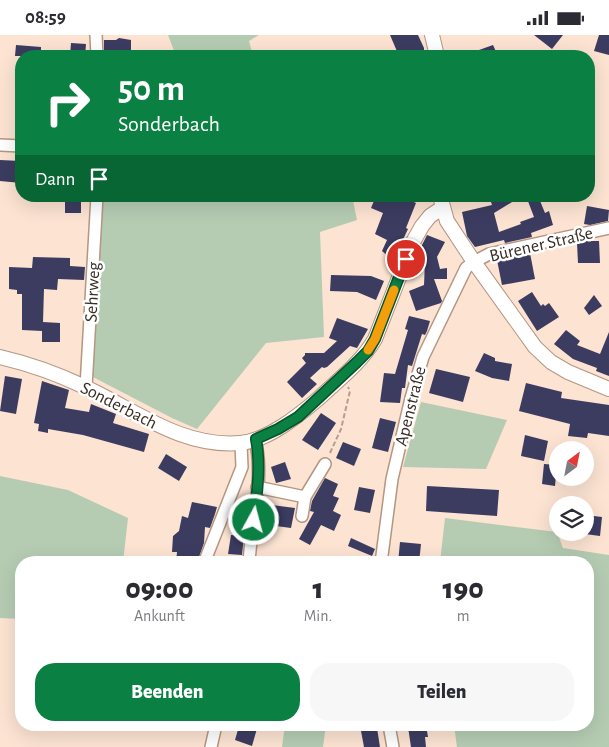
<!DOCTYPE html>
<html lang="de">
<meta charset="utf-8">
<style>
body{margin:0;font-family:"Alegreya Sans",sans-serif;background:#f7f7f7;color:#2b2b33;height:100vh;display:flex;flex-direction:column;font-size:19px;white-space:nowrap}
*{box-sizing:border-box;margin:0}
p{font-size:16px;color:#7c7c81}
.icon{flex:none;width:28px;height:28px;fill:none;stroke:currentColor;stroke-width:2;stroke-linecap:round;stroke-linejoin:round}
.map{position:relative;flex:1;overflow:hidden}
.details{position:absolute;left:15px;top:521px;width:579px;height:175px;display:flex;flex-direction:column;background:#fff;border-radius:20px;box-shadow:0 5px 20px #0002}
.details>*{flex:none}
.guide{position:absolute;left:15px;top:15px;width:580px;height:152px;border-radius:20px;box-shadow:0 5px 20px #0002;background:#0b8043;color:#fff;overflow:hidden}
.needle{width:32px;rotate:32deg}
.fabs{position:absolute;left:549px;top:406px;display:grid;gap:10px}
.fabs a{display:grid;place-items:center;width:45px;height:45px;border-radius:50%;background:#fff;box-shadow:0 5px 20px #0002;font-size:25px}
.pin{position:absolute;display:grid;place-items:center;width:42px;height:42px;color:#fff;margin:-21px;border:2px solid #fff;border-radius:50%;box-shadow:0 1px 5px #0007}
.me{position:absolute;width:55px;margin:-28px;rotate:7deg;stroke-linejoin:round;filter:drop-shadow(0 0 4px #0008)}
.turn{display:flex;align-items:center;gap:18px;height:105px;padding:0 20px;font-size:22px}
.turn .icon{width:65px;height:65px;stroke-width:2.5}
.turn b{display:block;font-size:35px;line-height:42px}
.then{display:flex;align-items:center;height:48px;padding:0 20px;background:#0003;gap:10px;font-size:19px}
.eta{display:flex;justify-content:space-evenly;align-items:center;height:85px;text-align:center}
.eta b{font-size:30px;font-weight:800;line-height:35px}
.button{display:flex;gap:10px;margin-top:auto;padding:10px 20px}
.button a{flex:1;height:58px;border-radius:20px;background:#0b8043;color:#fff;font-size:20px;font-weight:800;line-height:58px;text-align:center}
.button a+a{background:#f7f7f7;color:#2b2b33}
.status{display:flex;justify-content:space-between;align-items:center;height:35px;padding:0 25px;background:#fff;direction:ltr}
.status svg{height:14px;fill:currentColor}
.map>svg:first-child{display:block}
.green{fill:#b5ccb3}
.building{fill:#3c3c61}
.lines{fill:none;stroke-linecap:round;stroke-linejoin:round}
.minor-casing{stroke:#b49682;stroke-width:14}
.tertiary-casing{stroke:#b49682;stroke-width:16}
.path{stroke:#b39f91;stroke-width:2;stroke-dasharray:5 2.5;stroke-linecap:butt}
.minor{stroke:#fff;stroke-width:11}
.tertiary{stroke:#fff;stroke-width:14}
.route-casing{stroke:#07532c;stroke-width:12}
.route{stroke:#0b8043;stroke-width:9}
.slow{stroke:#f59e0b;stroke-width:9}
.labels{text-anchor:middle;stroke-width:5;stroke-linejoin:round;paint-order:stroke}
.street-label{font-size:18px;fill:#392d25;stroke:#fff}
</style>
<div class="status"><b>08:59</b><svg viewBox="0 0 49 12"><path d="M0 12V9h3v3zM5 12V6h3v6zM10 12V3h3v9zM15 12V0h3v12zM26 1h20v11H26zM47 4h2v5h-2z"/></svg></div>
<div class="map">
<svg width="609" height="712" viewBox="0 0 609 712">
<rect width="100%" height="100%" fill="#fce3d2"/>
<!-- green -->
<g class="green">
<path d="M168,0H259L249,6L253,21H176Z"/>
<path d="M101,161H352L357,185L320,197L324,302L266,308L197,394L172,383L91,341Z"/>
<path d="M421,367L507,385L486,434L403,432Z"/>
<path d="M0,441L68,455L128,483L123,527L21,528V584L0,583Z"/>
<path d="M445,483L557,497L563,513L609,520V712H457L454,690H588V528L440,527Z"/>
<path d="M285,690H326L323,712H282Z"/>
</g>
<!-- building -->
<g class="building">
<path d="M390,0H418L424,13V21H399Z"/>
<path d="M534,0H563L552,14Z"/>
<path d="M599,0H609V20L594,16Z"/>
<path d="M119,3L131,5V20L104,21V5H116Z"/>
<path d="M71,8L86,9L85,21H70Z"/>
<path d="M16,10L41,12V21H15Z"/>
<path d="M493,10L498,21H465V20Z"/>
<path d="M0,125L21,126V148L0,146Z"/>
<rect x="65" y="161" width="16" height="17"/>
<path d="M376,161H401L416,168L406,193L408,194L400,211L396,209L390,223L382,216L387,205L375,199L383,178L371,173Z"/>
<path d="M496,161H522L494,178L499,197L521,189L520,187L534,182L526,161H538L545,178L549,176L553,190L531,198L532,202L505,208L504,205L475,212L467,201L462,177L492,170L491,167L497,165Z"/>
<path d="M587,171L609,175L608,186L590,190L584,189Z"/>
<path d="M427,200L445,207L437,222L440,234L447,233V244H434L442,266L441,268L416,276L409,256L424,250L425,226L416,222Z"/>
<path d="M585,206H599L600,228H578L577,208Z"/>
<path d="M530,218L535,244L502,250L497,225Z"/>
<path d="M33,222L70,223V231L85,232L84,245L58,244L57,255L44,254L43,287L60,288V307H42V296L22,295V259H17V255L9,254V232L32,233Z"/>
<path d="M331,240L371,241L384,246L376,265L357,257L330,256Z"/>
<path d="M532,257L541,271L543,269L545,271L549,268L559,282L537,296L518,266Z"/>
<path d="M594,260L602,271L589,280L584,273Z"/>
<path d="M409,281L430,286L427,296L425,300L422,299L412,331L408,330L405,353H402L400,368L380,367L384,338L395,339L408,295L405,294Z"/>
<path d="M337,283L368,294L357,313L350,311L327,332L324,333L322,332L310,343L317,349L302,363L287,347L306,328L302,323L305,320V318H324L337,306L329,303Z"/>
<path d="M566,295L580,306L577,310L600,319L609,297V341L596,336L597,333L573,324L554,309Z"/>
<path d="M484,318L495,323V326L512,329L509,346L492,343L475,336Z"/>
<path d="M436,334L470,342L463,367L429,358Z"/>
<path d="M5,341L22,344L16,379L0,376Z"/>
<path d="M42,346L69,355L65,373L89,377L91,369L116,379L113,388L149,399L144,417L83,400L48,394V398L38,396L39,389L34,388Z"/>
<path d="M526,348L562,357L561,363L609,370V401L588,398L587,403L568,401L570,389L519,376Z"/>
<path d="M321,378L336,388L318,415L302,405Z"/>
<path d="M380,383L396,387L388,417L372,413Z"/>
<path d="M525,400L548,406L544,426L521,421Z"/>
<path d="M343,407L361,414L354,431L336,423Z"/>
<path d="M166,419L187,432L179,446L158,433Z"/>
<path d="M285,427L291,444L276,448L271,432Z"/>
<path d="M544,429L557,430L555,451L542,449Z"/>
<path d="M325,443L338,449L333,461L339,463L333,476L341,480L334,496L321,490L310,510L299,504L314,477L310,476L312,466Z"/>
<path d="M427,451L499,455L497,481L426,476Z"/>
<path d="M359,452L375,455L370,478L354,475Z"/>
<path d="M192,467L217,472L215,479L210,493L205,492L204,508L197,528H176L177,517H172L173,501L179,496L182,481L188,483Z"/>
<path d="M264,469L295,473L291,493L261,489Z"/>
<path d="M585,480L602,482L600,501L585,499Z"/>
<path d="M231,500L244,501L242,520L228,519Z"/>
<path d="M351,503L375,514L372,521L348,511Z"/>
<path d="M400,507L421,509L419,528H398Z"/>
<path d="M243,690H258L252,711L235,705L239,691L242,692Z"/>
<path d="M426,690L428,702H425L426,712H411L408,692Z"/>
<path d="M377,693L380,712H364L361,696Z"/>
</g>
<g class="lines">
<defs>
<g id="minor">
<path d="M96,0L97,21"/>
<path d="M0,110L21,111"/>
<path d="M86,352L97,161"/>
<path d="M257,452L305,462"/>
<path d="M302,481L305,462L325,429"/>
<path d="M204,528L242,432L241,409"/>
<path d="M249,528C251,487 265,444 255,404"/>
<path d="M381,528L392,444L411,363L423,322L466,233L474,227L489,219L609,193"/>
<path d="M389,690L393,712"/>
<path d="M211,712L216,690"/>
</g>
<g id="tertiary">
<path d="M432,0L437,21"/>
<path d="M440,161L447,186L474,227L535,312L551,327L568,337L609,354"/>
<path d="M0,322C30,329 58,339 85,352C135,375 182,413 240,408C267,406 298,381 318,364C338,345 361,328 375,304L413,207L422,191L430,181L442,173"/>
</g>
</defs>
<!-- minor casing -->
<use href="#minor" class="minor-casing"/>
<!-- tertiary casing -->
<use href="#tertiary" class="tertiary-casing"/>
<!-- path -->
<path class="path" d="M330,418L341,394L350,356L348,352"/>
<!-- minor -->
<use href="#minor" class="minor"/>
<!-- tertiary -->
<use href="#tertiary" class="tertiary"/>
</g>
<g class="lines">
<defs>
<path id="route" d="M254,485C257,459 261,430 256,404L278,394L298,382L357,327L368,316L375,304L406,224"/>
</defs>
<!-- route casing -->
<use href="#route" class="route-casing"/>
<!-- route -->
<use href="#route" class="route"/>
<!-- slow -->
<path class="slow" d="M368,315L375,304L394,255"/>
</g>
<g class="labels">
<!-- street labels -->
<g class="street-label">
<text transform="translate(541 209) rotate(-13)" y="6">Bürener Straße</text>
<text transform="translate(92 257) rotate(-87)" y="6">Sehrweg</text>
<text transform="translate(119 370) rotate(27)" y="6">Sonderbach</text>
<text transform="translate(410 371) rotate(-76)" y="6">Apenstraße</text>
</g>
</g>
</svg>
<div class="fabs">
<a><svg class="needle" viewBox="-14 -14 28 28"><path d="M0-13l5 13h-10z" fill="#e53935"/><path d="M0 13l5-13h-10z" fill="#7c7c81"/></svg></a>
<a><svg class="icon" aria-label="layers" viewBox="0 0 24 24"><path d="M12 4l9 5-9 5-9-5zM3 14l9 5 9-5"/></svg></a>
</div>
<div class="pin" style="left:406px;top:224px;background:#d93025"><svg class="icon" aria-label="arrive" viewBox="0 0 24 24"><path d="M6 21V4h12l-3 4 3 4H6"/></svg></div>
<svg class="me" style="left:254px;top:485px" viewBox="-20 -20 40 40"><circle r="17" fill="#0b8043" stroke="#fff" stroke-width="3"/><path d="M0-11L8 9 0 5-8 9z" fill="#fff"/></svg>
<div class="guide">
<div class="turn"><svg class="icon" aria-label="right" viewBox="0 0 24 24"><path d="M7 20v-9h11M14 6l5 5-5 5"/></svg><div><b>50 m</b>Sonderbach</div></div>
<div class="then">Dann<svg class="icon" aria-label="arrive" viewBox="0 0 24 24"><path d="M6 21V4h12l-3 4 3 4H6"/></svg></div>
</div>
<section class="details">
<div class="eta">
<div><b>09:00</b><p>Ankunft</p></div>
<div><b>1</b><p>Min.</p></div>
<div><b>190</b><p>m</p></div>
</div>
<div class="button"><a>Beenden</a><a>Teilen</a></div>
</section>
</div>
